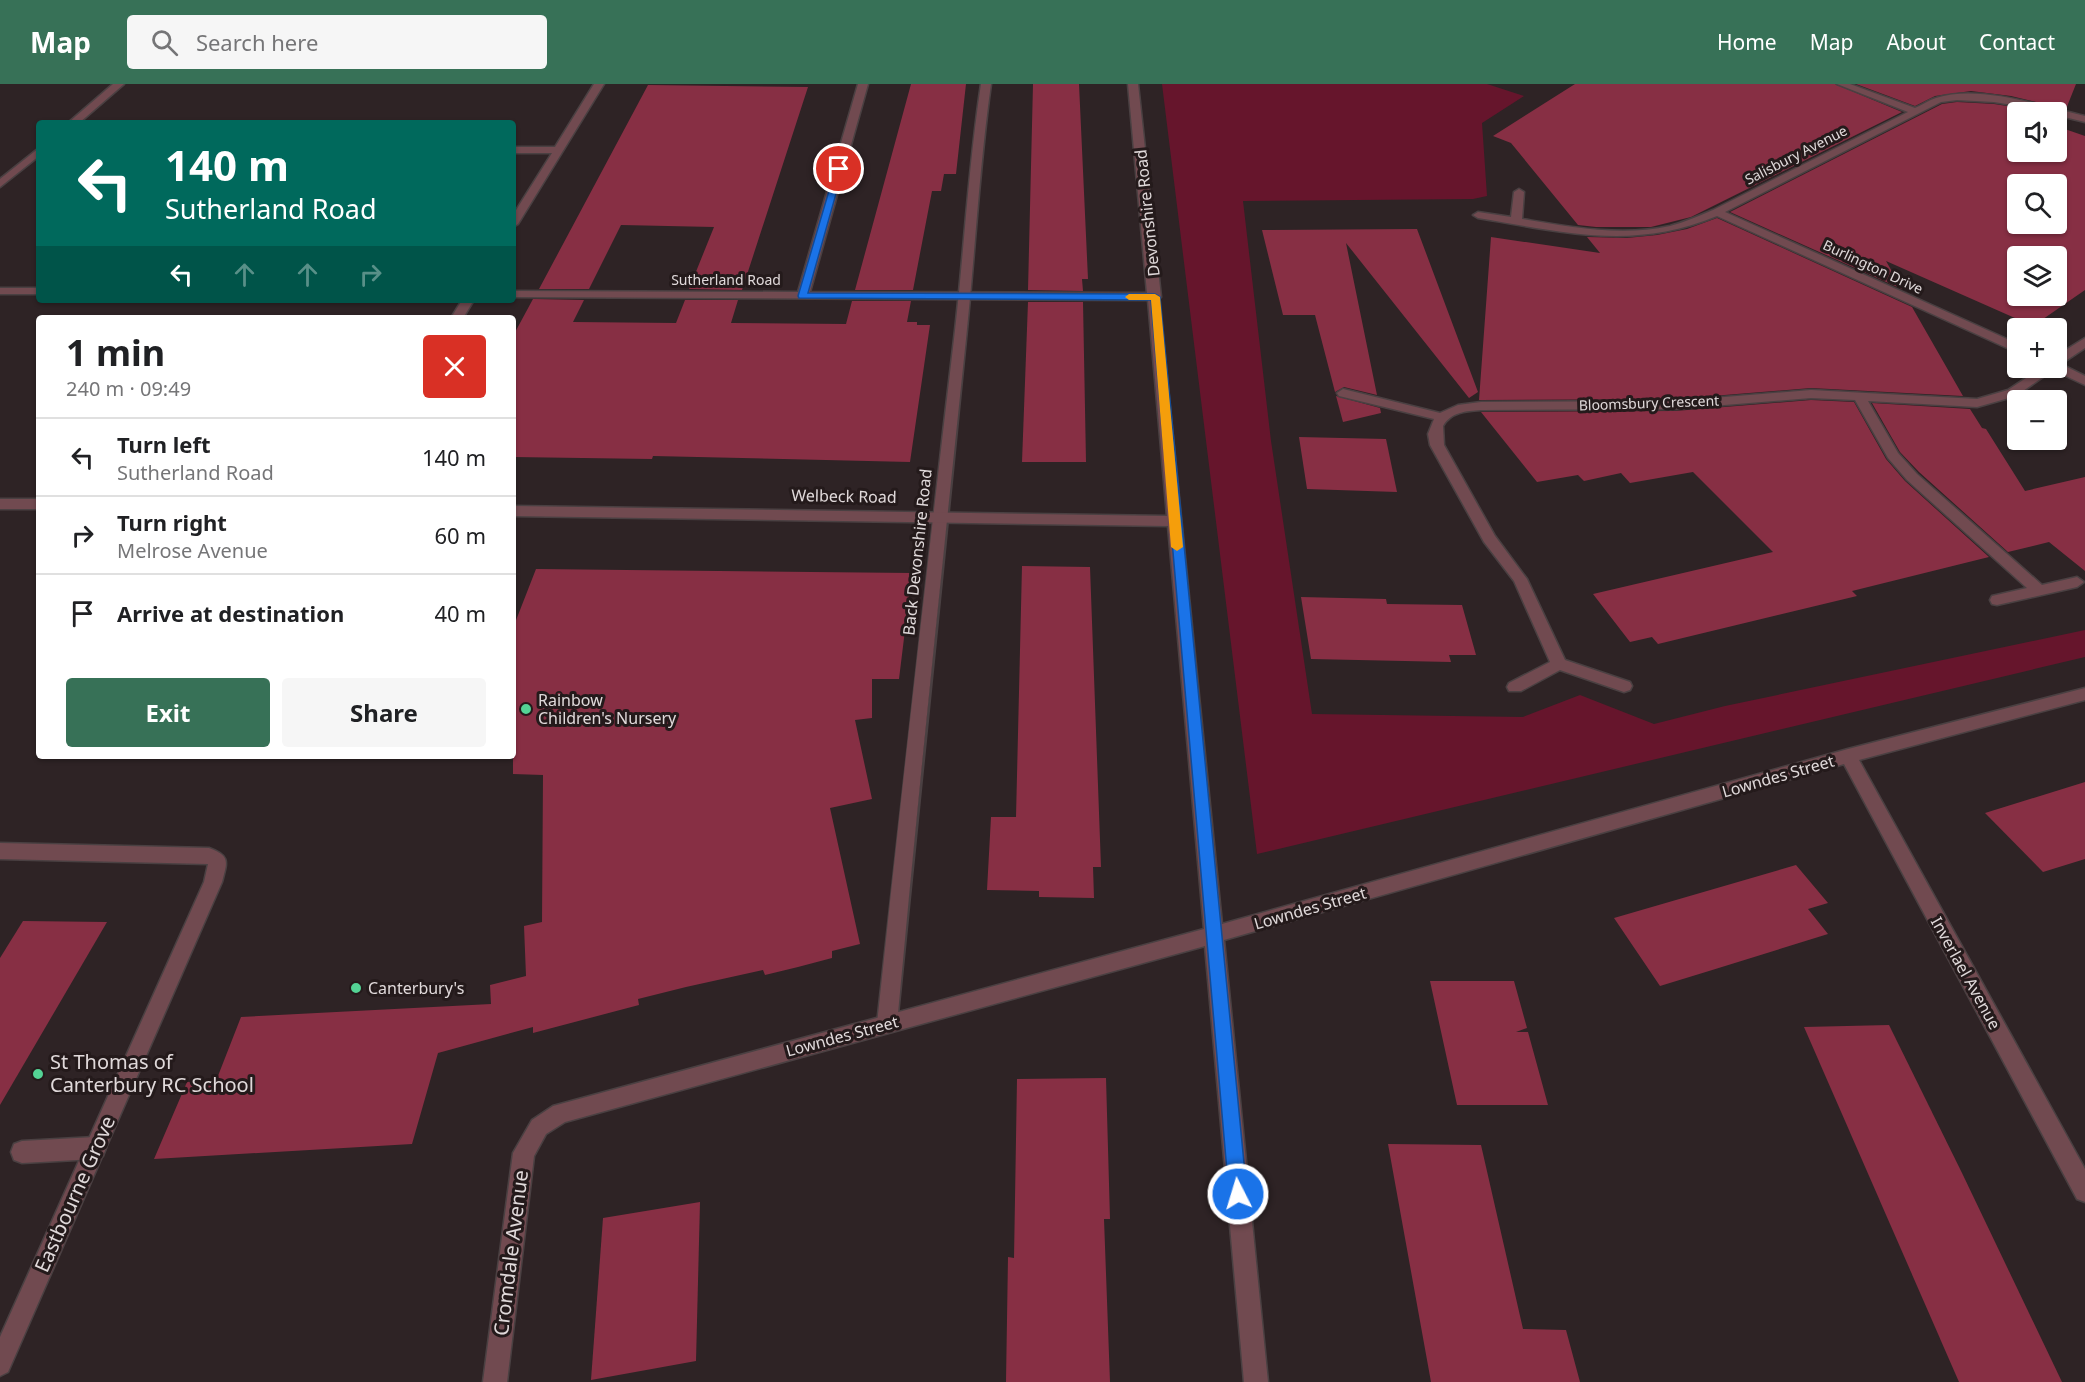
<!DOCTYPE html>
<meta charset="utf-8">
<style>
body{margin:0;font-family:"Noto Sans",sans-serif;background:#f6f6f6;color:#202124;height:100vh;display:flex;flex-direction:column;font-size:22px;white-space:nowrap}
*{box-sizing:border-box;margin:0}
p{font-size:20px;color:#757577}
.icon{flex:none;width:33px;height:33px;fill:none;stroke:currentColor;stroke-width:2;stroke-linecap:round;stroke-linejoin:round}
.map{position:relative;flex:1;overflow:hidden}
.sheet{position:absolute;left:36px;top:231px;width:480px;height:444px;display:flex;flex-direction:column;background:#fff;border-radius:6px;box-shadow:0 2px 4px #0004}
.sheet>*{flex:none}
.top-card{position:absolute;left:36px;top:36px;width:480px;height:183px;border-radius:6px;box-shadow:0 2px 4px #0004;background:#00695c;color:#fff;overflow:hidden}
.tools{position:absolute;left:2007px;top:18px;display:grid;gap:12px}
.tools a{display:grid;place-items:center;width:60px;height:60px;border-radius:6px;background:#fff;box-shadow:0 2px 4px #0004;font-size:30px}
.pin{position:absolute;display:grid;place-items:center;width:51px;height:51px;color:#fff;margin:-26px;border:3px solid #fff;border-radius:50%;box-shadow:0 2px 6px #0007}
.me{position:absolute;width:66px;margin:-33px;rotate:355deg;stroke-linejoin:round;filter:drop-shadow(0 0 4px #0008)}
.turn{display:flex;align-items:center;gap:21px;height:126px;padding:0 30px;font-size:27px}
.turn .icon{width:78px;height:78px;stroke-width:2.5}
.turn b{display:block;font-size:42px;line-height:51px}
.lanes{display:flex;align-items:center;height:57px;padding:0 30px;background:#0003;justify-content:center;gap:30px;direction:ltr}
.lanes .off{opacity:.35}
.round{display:grid;place-items:center;flex:none;width:63px;height:63px;border-radius:6px;background:#f6f6f6}
.head{display:flex;align-items:center;justify-content:space-between;height:102px;padding:0 30px}
h1{font-size:36px;font-weight:700;line-height:45px}
.cta{display:flex;gap:12px;margin-top:auto;padding:12px 30px}
.cta a{flex:1;height:69px;border-radius:6px;background:#377157;color:#fff;font-size:24px;font-weight:700;line-height:69px;text-align:center}
.cta a+a{background:#f6f6f6;color:#202124}
ul{padding:0;list-style:none}
li{display:flex;align-items:center;gap:18px;height:78px;padding:0 30px;border-top:2px solid #e0e0e0}
li div{flex:1}
li b{display:block;font-size:22px}
li em{font-style:normal}
header{display:flex;align-items:center;gap:36px;box-sizing:border-box;height:84px;padding:0 30px;background:#377157;color:#fff}
header strong{font-size:28px}
nav{display:flex;gap:33px;margin-inline-start:auto;font-size:21px}
.search{width:420px;height:54px;background:#f6f6f6;display:flex;align-items:center;gap:15px;box-sizing:border-box;padding:0 21px;border-radius:6px;color:#757577;font-size:22px}
.map>svg:first-child{display:block}
.green{fill:#66152c}
.building{fill:#872f44;fill-rule:evenodd}
.lines{fill:none;stroke-linecap:round;stroke-linejoin:round}
.service-casing{stroke:#4a4042;stroke-width:3}
.minor-casing{stroke:#4a4042;stroke-width:3}
.service{fill:#714a50;fill-rule:evenodd}
.minor{fill:#714a50;fill-rule:evenodd}
.route{fill:#1a73e8;stroke:#114b97;stroke-width:1.5}
.slow{fill:#f59e0b}
.poi-dot{fill:#54d395;stroke:#241a1b;stroke-width:2}
.labels{text-anchor:middle;stroke-width:6;stroke-linejoin:round;paint-order:stroke}
.far-street-label{font-size:14px;fill:#e0d9da;stroke:#241a1b}
.street-label{font-size:16px;fill:#e0d9da;stroke:#241a1b}
.poi-label{font-size:16px;fill:#e0d9da;stroke:#241a1b;text-anchor:start}
.near-poi-label{font-size:20px;fill:#e0d9da;stroke:#241a1b;text-anchor:start}
.near-street-label{font-size:20px;fill:#e0d9da;stroke:#241a1b}
</style>
<header>
<strong>Map</strong>
<div class="search"><svg class="icon" aria-label="search" viewBox="0 0 24 24"><circle cx="10" cy="10" r="6"/><path d="M15 15l6 6"/></svg>Search here</div>
<nav><a>Home</a><a>Map</a><a>About</a><a>Contact</a></nav>
</header>
<div class="map">
<svg width="2085" height="1298" viewBox="0 0 2085 1298">
<rect width="100%" height="100%" fill="#2e2325"/>
<!-- green -->
<path class="green" d="M1162,0H1487L1524,12L1482,39L1487,112L1473,115L1243,117L1271,357L1312,630L1523,633L1580,611L1654,640L1725,622L2085,546V573L1257,770Z"/>
<!-- building -->
<g class="building">
<path d="M911,0H966L956,90H944L941,107H932L913,206H855Z"/>
<path d="M1033,0H1079L1088,195H1082L1083,207L1028,206Z"/>
<path d="M1575,0H1835L1902,28L1691,133L1651,143H1596L1578,141L1511,59L1493,52Z"/>
<path d="M1856,0H2076L2066,25L2011,12L1971,7L1935,12L1915,22Z"/>
<path d="M648,1L808,3L742,206L689,205L714,143L621,141L589,205H539Z"/>
<path d="M1957,18L1994,20L2045,28H2018V68H2056V33L2062,35L2059,43L2085,52V206L2033,242L1886,177L1902,205L1730,128L1942,20ZM2018,100H2056V140H2018ZM2018,172H2056V212H2018Z"/>
<path d="M1717,134L1912,223L1963,312L1811,304L1675,315L1479,316L1491,153L1600,169L1587,153L1627,154L1657,151L1687,145Z"/>
<path d="M1417,145L1478,308L1469,314L1346,159L1377,311L1344,303L1335,308L1315,231H1283L1262,146Z"/>
<path d="M533,215L584,216L573,238L676,239L685,216H738L731,239L846,240L852,217H911L907,238H917V241H930L910,378L653,372L652,375L513,373V252Z"/>
<path d="M1028,218H1083L1086,378H1022Z"/>
<path d="M1336,312L1380,324L1381,329L1343,338Z"/>
<path d="M1811,316L1854,318L1886,375L1905,397L1989,473L1852,507L1857,512L1658,560L1652,553L1630,558L1593,510L1773,468L1693,388L1630,399L1621,389L1584,397L1578,391L1537,398L1481,328L1675,327Z"/>
<path d="M1872,319L1970,325L1982,344L1986,345L2025,407L2085,393V487L2049,458L2008,468L1919,388L1900,368Z"/>
<path d="M1299,353L1386,355L1397,408L1307,405Z"/>
<path d="M1022,482L1090,483L1101,783H1093L1094,814L1039,813V807L987,806L991,733H1016Z"/>
<path d="M536,485L912,489L899,595H872V634L855,636L872,715L830,724L860,860L832,867V874L798,883L765,891L763,886L686,903L638,915L639,921L533,949V943L438,969L412,1060L154,1075L187,998L216,997L241,933L491,920L490,901L526,892L524,842L542,838L543,691L513,690V544Z"/>
<path d="M1301,513L1386,515L1387,520L1462,521L1476,571H1449L1451,578L1311,575Z"/>
<path d="M2085,698V775L2043,788L1985,729Z"/>
<path d="M1796,781L1828,819L1808,825L1828,850L1709,887L1660,902L1614,834Z"/>
<path d="M23,837L107,838L0,1021V874Z"/>
<path d="M1430,897H1514L1527,944L1516,948H1528L1548,1021H1457Z"/>
<path d="M1889,941L1962,1089L2062,1298H1959L1804,943Z"/>
<path d="M1106,994L1110,1135H1104L1110,1298H1006L1008,1173L1014,1174L1017,995Z"/>
<path d="M1388,1060L1481,1061L1523,1245L1566,1246L1580,1298H1431Z"/>
<path d="M700,1118L696,1277L591,1296L603,1134Z"/>
</g>
<g class="lines">
<defs>
<g id="service">
<path d="M113,0H124L79,39H68Z"/>
<path d="M981,0H991C979,85 975,170 966,255C942,483 918,711 897,940L894,947L887,949L880,947L877,940C901,711 927,483 954,255C964,170 968,85 981,0Z"/>
<path d="M39,64V72L0,103V95Z"/>
<path d="M95,1053L103,1056L106,1064L103,1072L95,1075L22,1079L14,1076L11,1068L14,1060L22,1057Z"/>
</g>
<g id="minor">
<path d="M594,0H604L518,140L513,143V131L552,69H513V63H555Z"/>
<path d="M858,0H868L810,208L1147,209L1128,0H1138L1161,213L1159,215L1222,840L1848,665L2085,604V616L1859,676L2085,1085V1118L2077,1115L1844,680L1224,856L1268,1298H1244L1205,862L565,1038L546,1050L534,1072L507,1298H483L513,1069L532,1036L553,1022L1204,845L1168,442L513,432V422L1167,432L1148,216L513,213V207L798,208Z"/>
<path d="M1837,0H1850L1915,24C1922,21 1929,16 1936,14C1979,0 2042,22 2085,32V38L2056,31V28L1994,18L1957,16L1941,18L1725,128L2018,260V269L1717,132C1633,167 1564,148 1478,134L1473,131L1478,128L1511,133L1514,108L1519,105L1524,108L1522,135C1570,143 1621,153 1670,142C1685,138 1699,132 1713,126L1908,28Z"/>
<rect x="0" y="204" width="39" height="6"/>
<path d="M462,216H474L463,234H451Z"/>
<path d="M2085,254V264L2061,280L2085,292V301L2053,286L2016,312L1977,323L1868,317L1898,369L1917,390L2042,501L2077,493L2084,498L2077,503L1997,521L1992,520L1990,516L1992,512L2027,504L1907,396L1888,374L1855,316L1811,314L1675,325L1481,326C1466,327 1451,328 1443,342L1444,361L1495,452L1527,495L1565,576L1630,598L1632,602L1630,606L1624,608L1560,586L1521,607H1509L1507,603L1509,599L1550,578L1514,497L1484,458L1430,361L1428,350L1434,335L1339,312L1337,309L1343,305L1440,329L1458,321L1481,318L1675,317L1811,306L1977,315L2008,306L2041,284H2056V272Z"/>
<rect x="0" y="415" width="39" height="10"/>
<path d="M0,759L209,764C231,772 227,778 222,798L8,1288L0,1292V1253L204,798L208,780L0,775Z"/>
</g>
</defs>
<!-- service casing -->
<use href="#service" class="service-casing"/>
<!-- minor casing -->
<use href="#minor" class="minor-casing"/>
<!-- service -->
<use href="#service" class="service"/>
<!-- minor -->
<use href="#minor" class="minor"/>
</g>
<!-- route -->
<path class="route" d="M836,83L843,85L808,209L1155,210L1160,213L1247,1110L1245,1116L1238,1119L1232,1116L1229,1110L1151,216L799,214L798,212Z"/>
<!-- slow -->
<path class="slow" d="M1155,210L1160,213L1183,463L1177,467L1171,463L1151,216H1129L1125,213L1129,210Z"/>
<!-- markers -->
<g class="poi-dot">
<circle cx="526" cy="625" r="6"/>
<circle cx="356" cy="904" r="6"/>
<circle cx="38" cy="990" r="6"/>
</g>
<g class="labels">
<!-- far-street labels -->
<g class="far-street-label">
<text transform="translate(1796 71) rotate(-27)" y="5">Salisbury Avenue</text>
<text transform="translate(1873 183) rotate(25)" y="5">Burlington Drive</text>
<text x="726" y="201">Sutherland Road</text>
<text transform="translate(1649 319) rotate(-2)" y="5">Bloomsbury Crescent</text>
</g>
<!-- street labels -->
<g class="street-label">
<text transform="translate(1147 129) rotate(-96)" y="6">Devonshire Road</text>
<text transform="translate(844 412) rotate(1)" y="6">Welbeck Road</text>
<text transform="translate(917 468) rotate(-84)" y="6">Back Devonshire Road</text>
<text transform="translate(1778 692) rotate(-16)" y="6">Lowndes Street</text>
<text transform="translate(1310 824) rotate(-16)" y="6">Lowndes Street</text>
<text transform="translate(1966 889) rotate(61)" y="6">Inverlael Avenue</text>
<text transform="translate(842 952) rotate(-15)" y="6">Lowndes Street</text>
</g>
<!-- poi labels -->
<g class="poi-label">
<text x="538" y="622">Rainbow<tspan x="538" dy="18">Children's Nursery</tspan></text>
<text x="368" y="910">Canterbury's</text>
</g>
<!-- near-poi labels -->
<g class="near-poi-label">
<text x="50" y="985">St Thomas of<tspan x="50" dy="23">Canterbury RC School</tspan></text>
</g>
<!-- near-street labels -->
<g class="near-street-label">
<text transform="translate(75 1110) rotate(-66)" y="7">Eastbourne Grove</text>
<text transform="translate(511 1169) rotate(-83)" y="7">Cromdale Avenue</text>
</g>
</g>
</svg>
<div class="tools">
<a><svg class="icon" aria-label="sound" viewBox="0 0 24 24"><path d="M4 9h4l5-4v14l-5-4H4zM17 9q2 3 0 6"/></svg></a>
<a><svg class="icon" aria-label="search" viewBox="0 0 24 24"><circle cx="10" cy="10" r="6"/><path d="M15 15l6 6"/></svg></a>
<a><svg class="icon" aria-label="layers" viewBox="0 0 24 24"><path d="M12 4l9 5-9 5-9-5zM3 14l9 5 9-5"/></svg></a>
<a>+</a>
<a>−</a>
</div>
<div class="pin" style="left:839px;top:85px;background:#d93025"><svg class="icon" aria-label="arrive" viewBox="0 0 24 24"><path d="M6 21V4h12l-3 4 3 4H6"/></svg></div>
<svg class="me" style="left:1238px;top:1110px" viewBox="-20 -20 40 40"><circle r="17" fill="#1a73e8" stroke="#fff" stroke-width="3"/><path d="M0-11L8 9 0 5-8 9z" fill="#fff"/></svg>
<div class="top-card">
<div class="turn"><svg class="icon" aria-label="left" viewBox="0 0 24 24"><path d="M17 20v-9H6M10 6l-5 5 5 5"/></svg><div><b>140 m</b>Sutherland Road</div></div>
<div class="lanes"><svg class="icon" aria-label="left" viewBox="0 0 24 24"><path d="M17 20v-9H6M10 6l-5 5 5 5"/></svg><svg class="icon off" aria-label="ahead" viewBox="0 0 24 24"><path d="M12 20V5M6 11l6-6 6 6"/></svg><svg class="icon off" aria-label="ahead" viewBox="0 0 24 24"><path d="M12 20V5M6 11l6-6 6 6"/></svg><svg class="icon off" aria-label="right" viewBox="0 0 24 24"><path d="M7 20v-9h11M14 6l5 5-5 5"/></svg></div>
</div>
<section class="sheet">
<div class="head"><div><h1>1 min</h1><p>240 m · 09:49</p></div><a class="round" style="background:#d93025;color:#fff"><svg class="icon" aria-label="close" viewBox="0 0 24 24"><path d="M6 6l12 12M18 6L6 18"/></svg></a></div>
<ul>
<li><svg class="icon" aria-label="left" viewBox="0 0 24 24"><path d="M17 20v-9H6M10 6l-5 5 5 5"/></svg><div><b>Turn left</b><p>Sutherland Road</p></div><em>140 m</em></li>
<li><svg class="icon" aria-label="right" viewBox="0 0 24 24"><path d="M7 20v-9h11M14 6l5 5-5 5"/></svg><div><b>Turn right</b><p>Melrose Avenue</p></div><em>60 m</em></li>
<li><svg class="icon" aria-label="arrive" viewBox="0 0 24 24"><path d="M6 21V4h12l-3 4 3 4H6"/></svg><div><b>Arrive at destination</b></div><em>40 m</em></li>
</ul>
<div class="cta"><a>Exit</a><a>Share</a></div>
</section>
</div>
